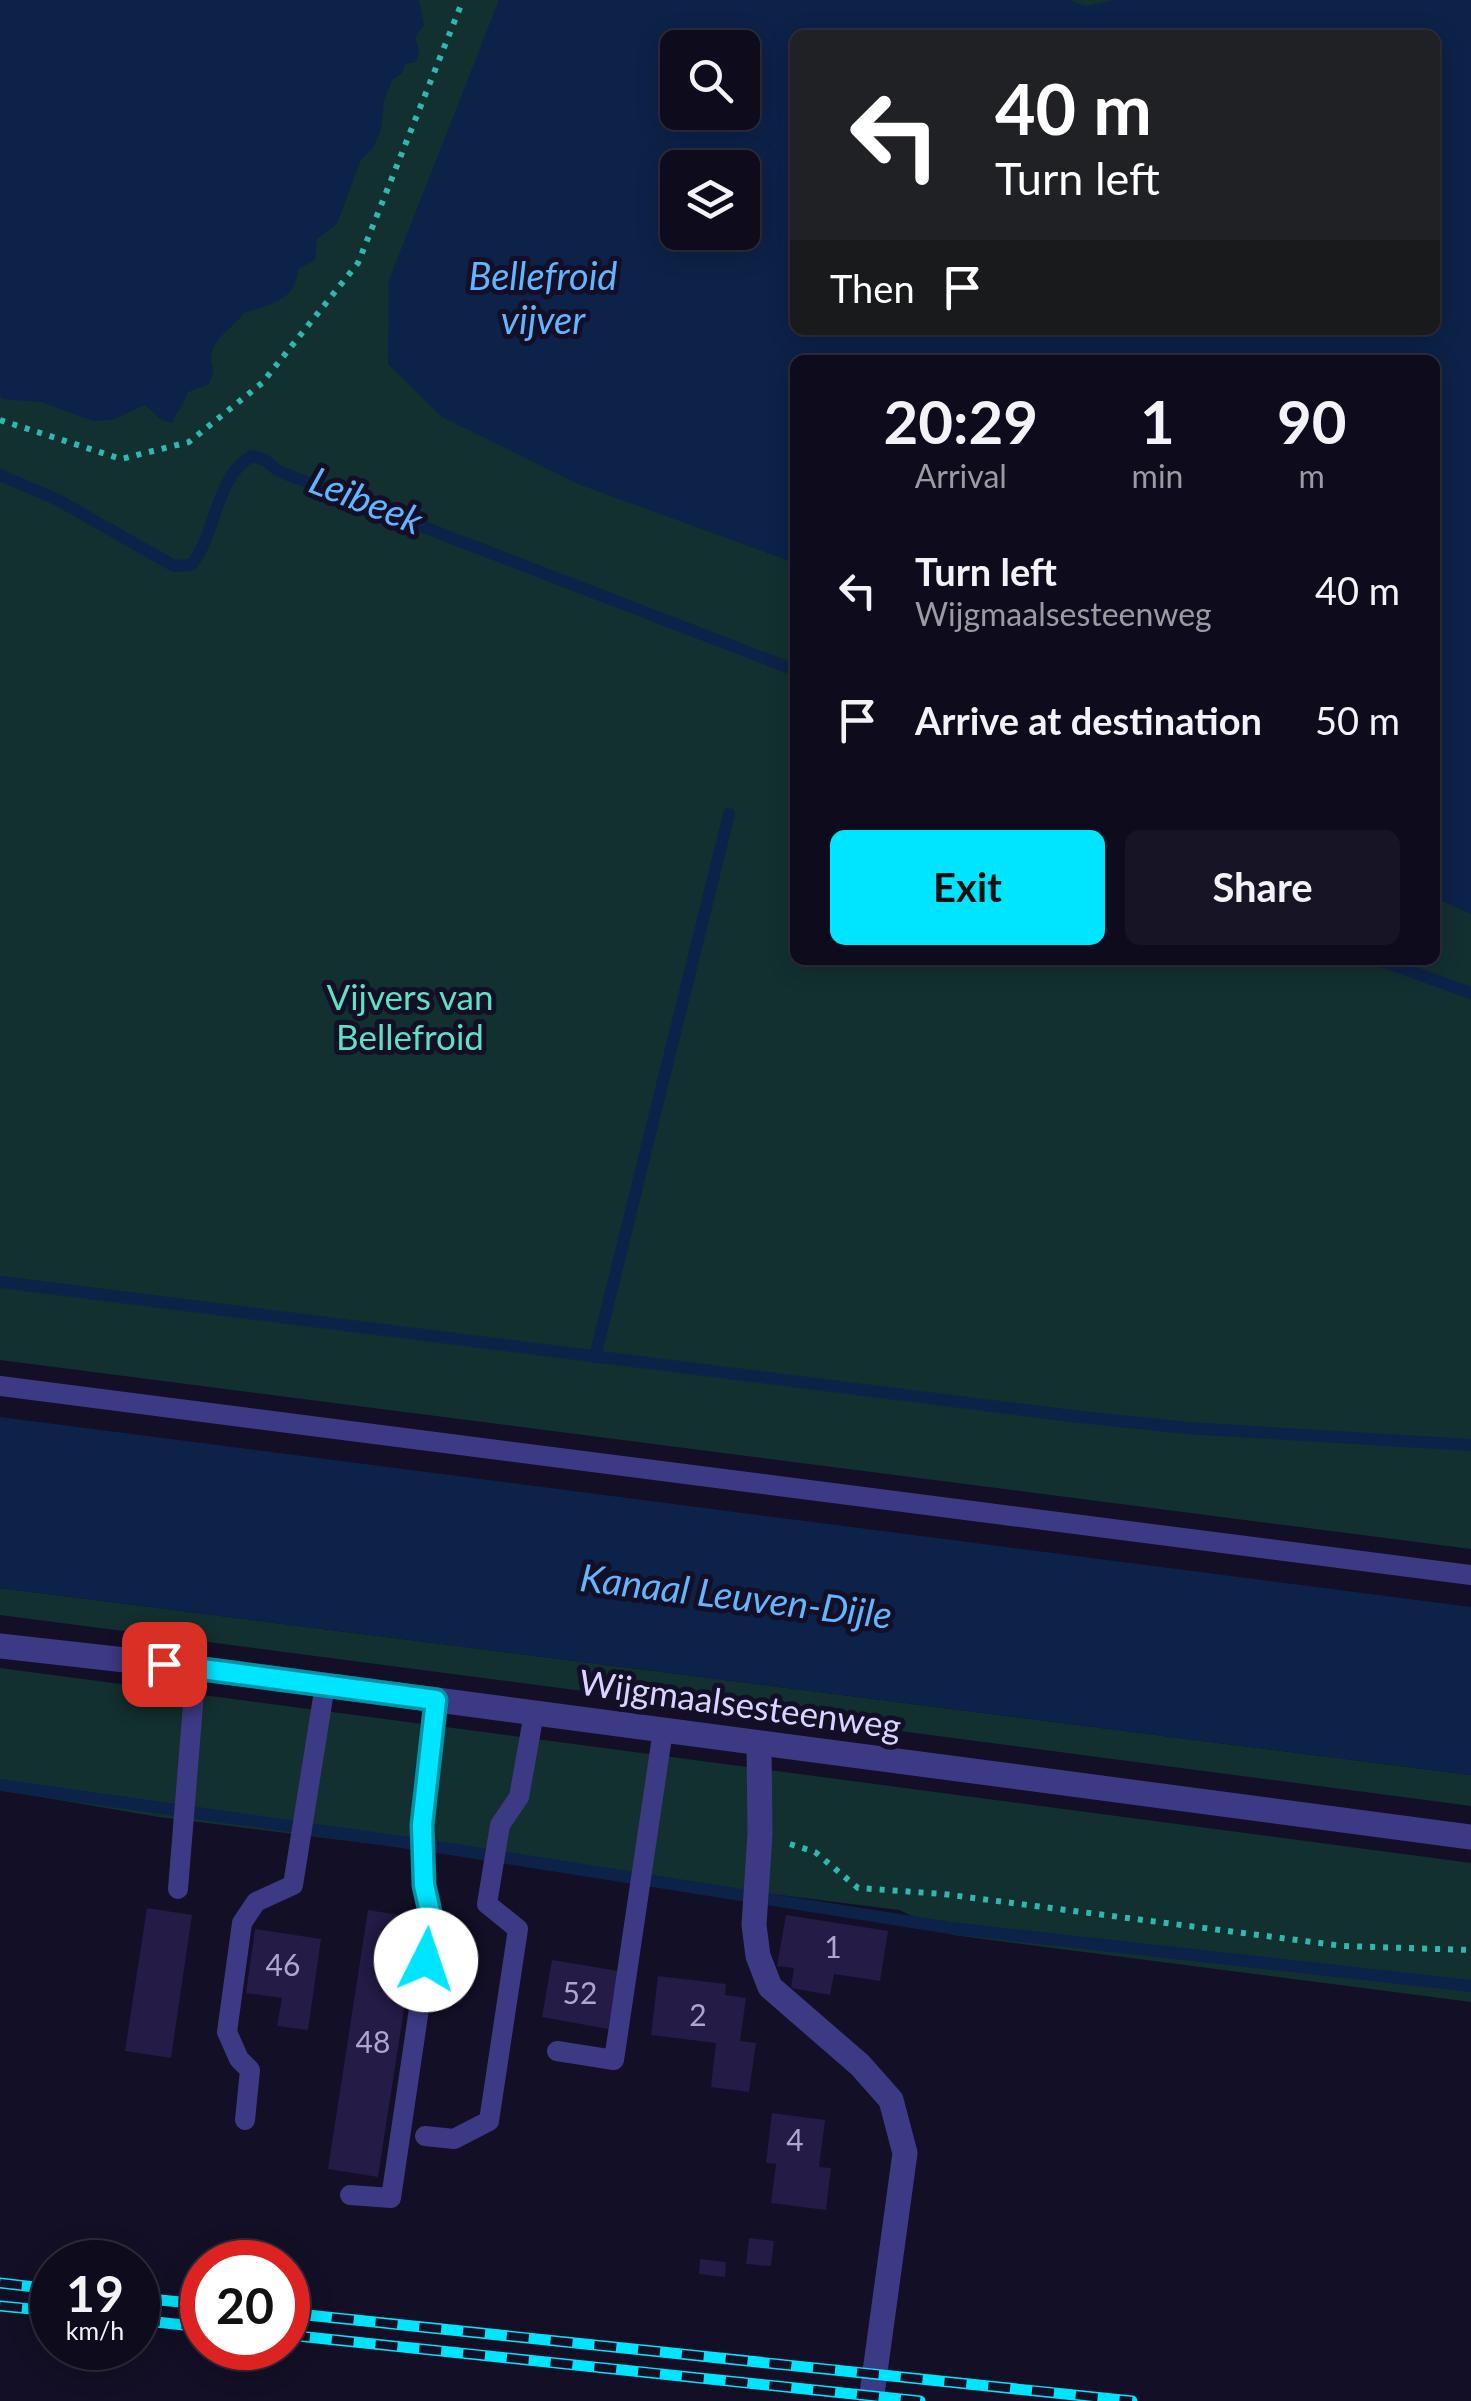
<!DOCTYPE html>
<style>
body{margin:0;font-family:Lato,sans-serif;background:#171425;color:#f1f3f6;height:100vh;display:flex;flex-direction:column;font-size:38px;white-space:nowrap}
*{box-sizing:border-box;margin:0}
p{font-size:32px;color:#9b9ba3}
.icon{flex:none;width:55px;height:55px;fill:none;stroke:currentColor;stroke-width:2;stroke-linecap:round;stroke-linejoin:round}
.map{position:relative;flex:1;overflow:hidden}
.details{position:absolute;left:790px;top:355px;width:650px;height:610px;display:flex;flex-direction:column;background:#0e0b1c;border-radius:15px;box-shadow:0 5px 25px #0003,0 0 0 2px #2e2b3b}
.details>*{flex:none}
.guide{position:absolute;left:790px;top:30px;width:650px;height:305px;border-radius:15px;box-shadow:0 5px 25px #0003,0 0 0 2px #2e2b3b;background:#202124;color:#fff;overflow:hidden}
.tools{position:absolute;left:660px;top:30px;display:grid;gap:20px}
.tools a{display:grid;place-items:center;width:100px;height:100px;border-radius:15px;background:#0e0b1c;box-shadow:0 5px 25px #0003,0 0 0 2px #2e2b3b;font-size:50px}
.speed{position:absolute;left:30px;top:2240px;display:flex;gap:20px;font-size:50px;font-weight:700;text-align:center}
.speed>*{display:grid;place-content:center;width:130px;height:130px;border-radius:50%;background:#0e0b1c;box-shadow:0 5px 25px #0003,0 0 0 2px #2e2b3b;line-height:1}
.speed small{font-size:25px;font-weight:400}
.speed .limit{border:15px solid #d22;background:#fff;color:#111}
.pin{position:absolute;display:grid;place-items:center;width:85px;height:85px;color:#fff;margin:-42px;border-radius:20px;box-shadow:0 5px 15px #0006}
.me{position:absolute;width:110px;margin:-55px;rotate:4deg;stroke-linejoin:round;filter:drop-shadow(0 0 8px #0008)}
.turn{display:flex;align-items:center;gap:35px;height:210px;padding:0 40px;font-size:45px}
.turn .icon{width:130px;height:130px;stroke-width:2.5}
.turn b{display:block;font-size:70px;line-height:85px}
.then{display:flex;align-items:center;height:95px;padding:0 40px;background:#0003;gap:20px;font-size:38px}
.eta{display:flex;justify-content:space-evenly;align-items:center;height:170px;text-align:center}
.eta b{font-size:60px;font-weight:700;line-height:70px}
.cta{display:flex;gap:20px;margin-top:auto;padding:20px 40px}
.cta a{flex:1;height:115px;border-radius:15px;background:#00e5ff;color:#111;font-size:40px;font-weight:700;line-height:115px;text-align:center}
.cta a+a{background:#171425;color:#f1f3f6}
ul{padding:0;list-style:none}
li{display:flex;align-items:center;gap:30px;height:130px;padding:0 40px}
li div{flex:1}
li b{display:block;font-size:38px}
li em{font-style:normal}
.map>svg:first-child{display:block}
.green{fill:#12302f;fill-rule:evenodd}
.water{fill:#0c2248;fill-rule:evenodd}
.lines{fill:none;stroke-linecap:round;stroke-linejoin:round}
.stream{stroke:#0c2248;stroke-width:12}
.building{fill:#241b47}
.path{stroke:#2fb8b0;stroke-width:6;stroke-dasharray:5 8;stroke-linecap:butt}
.service{stroke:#3d3a85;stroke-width:20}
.minor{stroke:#3d3a85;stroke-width:25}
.tertiary{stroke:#3d3a85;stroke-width:25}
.rail-casing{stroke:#00e5ff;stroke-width:11}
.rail{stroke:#130f26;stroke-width:8;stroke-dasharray:22;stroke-linecap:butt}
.route-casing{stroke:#0095a6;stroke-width:25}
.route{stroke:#00e5ff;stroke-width:18}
.labels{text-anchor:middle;stroke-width:10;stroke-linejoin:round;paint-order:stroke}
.number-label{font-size:30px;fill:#aca6d1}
.park-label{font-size:35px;fill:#5fe0c0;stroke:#130f26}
.street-label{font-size:35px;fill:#d9d4ff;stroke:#130f26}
.water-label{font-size:38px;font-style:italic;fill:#62b6ff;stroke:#130f26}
</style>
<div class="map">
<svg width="1471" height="2401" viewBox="0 0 1471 2401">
<rect width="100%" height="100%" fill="#130f26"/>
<!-- green -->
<g class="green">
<path d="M0,0H1471V1549L0,1360ZM795,35H1435V330H795ZM678,48H742V112H678ZM678,168H742V232H678ZM795,360H1435V960H795Z"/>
<path d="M0,1588L1471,1775V1806L808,1719L795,1710L731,1703L721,1708L676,1703L0,1615Z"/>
<path d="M0,1668L1471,1863V2002L953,1935L899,1910L159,1817L0,1790Z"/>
</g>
<!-- water -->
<g class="water">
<path d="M0,0H419L424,25L415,38L419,51L416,62L405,64L402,73L392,80L384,101L381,130L373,148L361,160L337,224L317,239L315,260L298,269C296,301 269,305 244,313C236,325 214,338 212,352C209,368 218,364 209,384L188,392C184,404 177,411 172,423L161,420L145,405L112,420L93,421L41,402L2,399L0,394Z"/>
<path d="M499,0H1069L1085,6L1115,0H1471V914L1435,898V360H795V563L578,484L442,417L388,364L389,280ZM795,35H1435V330H795ZM678,48H742V112H678ZM678,168H742V232H678Z"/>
<path d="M0,1417L1471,1607V1775L0,1588Z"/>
</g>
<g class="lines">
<!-- stream -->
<g class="stream">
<path d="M0,475L58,500L174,566L191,565C217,534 215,476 252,456L265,460L278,471L795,670"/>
<path d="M1379,960L1471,993"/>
<path d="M0,1282L1072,1416L1187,1428L1471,1445"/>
<path d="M595,1357L729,814"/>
<path d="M0,1785L444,1848L950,1928L1471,1986"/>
</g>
</g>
<!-- building -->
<g class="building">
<path d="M147,1908L192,1915L171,2058L125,2051Z"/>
<path d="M368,1910L418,1918L378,2177L328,2169Z"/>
<path d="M786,1915L888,1931L880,1981L834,1974L830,1995L791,1988L794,1968L777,1966Z"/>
<path d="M255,1929L321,1939L308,2030L277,2026L282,1998L246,1993Z"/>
<path d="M552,1960L618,1971L608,2029L542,2017Z"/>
<path d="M658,1976L726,1984L725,1995L746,1998L740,2041L756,2043L749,2092L711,2087L716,2043L651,2035Z"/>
<path d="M772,2113L825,2120L819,2167L831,2168L826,2210L771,2203L776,2164L766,2163Z"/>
<path d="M749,2238L774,2241L771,2266L746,2264Z"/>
<path d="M700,2259L726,2262L725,2277L699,2274Z"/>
</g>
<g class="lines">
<!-- path -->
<g class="path">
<path d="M0,420L121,459L189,442L262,383L358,263L463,0"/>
<path d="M790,1844L815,1852L858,1888L943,1894L1343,1946L1471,1950"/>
</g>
<!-- service -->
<g class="service">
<path d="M0,1386L1471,1575"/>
<path d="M178,1889L196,1668"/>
<path d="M557,2051L614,2060L663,1730"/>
<path d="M245,2120L250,2070L239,2059L227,2032L242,1923L256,1902L293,1885L325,1685"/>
<path d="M425,2136L454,2139L489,2121L518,1929L487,1904L500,1825L519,1797L534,1713"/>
<path d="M350,2195L391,2198L432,1921C414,1847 428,1775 436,1700"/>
</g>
<!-- minor -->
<path class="minor" d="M759,1744L760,1834L754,1925L758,1956L770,1987L860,2065L891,2100L905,2153L871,2401"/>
<!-- tertiary -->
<path class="tertiary" d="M0,1646L196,1668L1471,1837"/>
<defs>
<g id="rail">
<path d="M0,2283L52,2289"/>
<path d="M138,2298L202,2304"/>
<path d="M0,2306L52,2311"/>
<path d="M288,2313L1132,2401"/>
<path d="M138,2320L202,2327"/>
<path d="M288,2335L920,2401"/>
</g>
</defs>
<!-- rail casing -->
<use href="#rail" class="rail-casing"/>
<!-- rail -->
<use href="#rail" class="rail"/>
</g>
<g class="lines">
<defs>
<path id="route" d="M164,1664L436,1700L422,1825L424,1885L432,1921L426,1960"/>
</defs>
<!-- route casing -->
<use href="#route" class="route-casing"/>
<!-- route -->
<use href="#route" class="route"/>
</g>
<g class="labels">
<!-- number labels -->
<g class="number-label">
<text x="833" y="1958">1</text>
<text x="283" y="1976">46</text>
<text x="580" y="2004">52</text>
<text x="698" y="2026">2</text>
<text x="373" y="2053">48</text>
<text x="795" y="2151">4</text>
</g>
<!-- park labels -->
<g class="park-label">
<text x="410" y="1010">Vijvers van<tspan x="410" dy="40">Bellefroid</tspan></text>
</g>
<!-- street labels -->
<g class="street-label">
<text transform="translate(740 1705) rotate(8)" y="12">Wijgmaalsesteenweg</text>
</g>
<!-- water labels -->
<g class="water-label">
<text x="543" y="290">Bellefroid<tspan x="543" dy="44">vijver</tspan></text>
<text transform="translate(366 501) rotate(22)" y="13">Leibeek</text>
<text transform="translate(736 1597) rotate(7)" y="13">Kanaal Leuven-Dijle</text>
</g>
</g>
</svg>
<div class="tools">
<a><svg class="icon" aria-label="search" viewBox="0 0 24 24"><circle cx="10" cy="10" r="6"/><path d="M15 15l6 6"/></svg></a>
<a><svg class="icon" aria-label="layers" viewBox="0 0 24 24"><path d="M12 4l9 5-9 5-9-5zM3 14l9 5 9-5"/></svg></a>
</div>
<div class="speed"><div>19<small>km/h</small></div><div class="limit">20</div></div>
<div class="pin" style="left:164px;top:1664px;background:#d93025"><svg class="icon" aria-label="arrive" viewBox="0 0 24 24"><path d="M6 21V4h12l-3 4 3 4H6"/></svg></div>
<svg class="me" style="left:426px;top:1960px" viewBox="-20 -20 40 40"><circle r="19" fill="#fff"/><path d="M0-13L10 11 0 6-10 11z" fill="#00e5ff"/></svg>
<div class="guide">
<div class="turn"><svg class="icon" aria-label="left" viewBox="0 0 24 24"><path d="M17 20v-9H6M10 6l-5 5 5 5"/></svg><div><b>40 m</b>Turn left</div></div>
<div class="then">Then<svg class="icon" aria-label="arrive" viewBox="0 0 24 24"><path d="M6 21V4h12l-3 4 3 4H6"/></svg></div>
</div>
<section class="details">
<div class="eta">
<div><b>20:29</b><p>Arrival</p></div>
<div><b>1</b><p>min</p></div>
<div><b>90</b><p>m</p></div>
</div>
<ul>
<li><svg class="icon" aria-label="left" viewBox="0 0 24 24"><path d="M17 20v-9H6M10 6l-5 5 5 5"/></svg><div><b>Turn left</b><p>Wijgmaalsesteenweg</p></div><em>40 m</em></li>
<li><svg class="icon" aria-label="arrive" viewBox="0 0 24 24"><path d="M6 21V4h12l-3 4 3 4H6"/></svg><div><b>Arrive at destination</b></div><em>50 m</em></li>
</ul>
<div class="cta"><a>Exit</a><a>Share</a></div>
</section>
</div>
